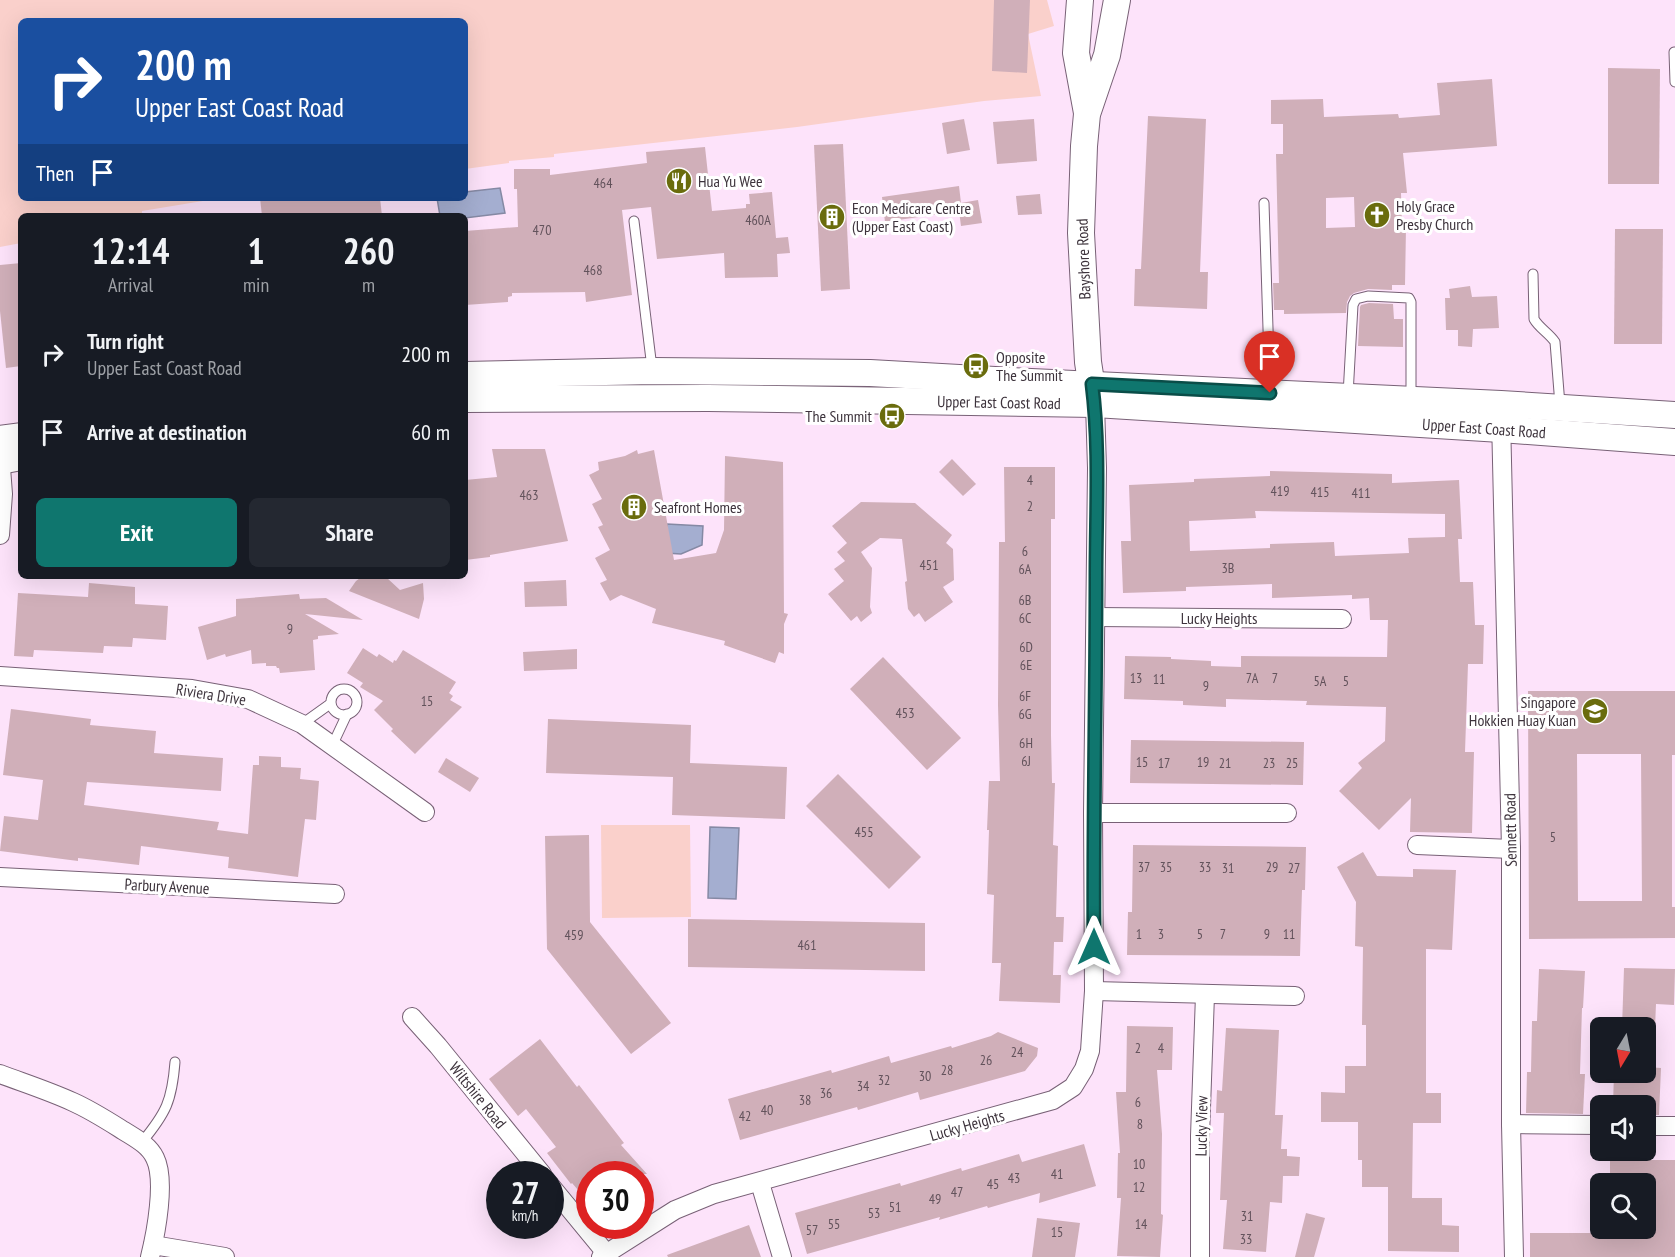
<!DOCTYPE html>
<style>
body{margin:0;font-family:"PT Sans Narrow",sans-serif;background:#242831;color:#f1f3f6;height:100vh;display:flex;flex-direction:column;font-size:22px;white-space:nowrap}
*{box-sizing:border-box;margin:0}
p{font-size:20px;color:#9ea1a6}
.icon{flex:none;width:33px;height:33px;fill:none;stroke:currentColor;stroke-width:2;stroke-linecap:round;stroke-linejoin:round}
.map{position:relative;flex:1;overflow:hidden}
.side{position:absolute;left:18px;top:213px;width:450px;height:366px;display:flex;flex-direction:column;background:#171b24;border-radius:9px;box-shadow:0 6px 24px #0002}
.side>*{flex:none}
.banner{position:absolute;left:18px;top:18px;width:450px;height:183px;border-radius:9px;box-shadow:0 6px 24px #0002;background:#1a4fa0;color:#fff;overflow:hidden}
.needle{width:39px;rotate:190deg}
.tools{position:absolute;left:1590px;top:1017px;display:grid;gap:12px}
.tools a{display:grid;place-items:center;width:66px;height:66px;border-radius:9px;background:#171b24;box-shadow:0 6px 24px #0002;font-size:30px}
.speed{position:absolute;left:486px;top:1161px;display:flex;gap:12px;font-size:30px;font-weight:700;text-align:center}
.speed>*{display:grid;place-content:center;width:78px;height:78px;border-radius:50%;background:#171b24;box-shadow:0 6px 24px #0002;line-height:1}
.speed small{font-size:15px;font-weight:400}
.speed .limit{border:9px solid #d22;background:#fff;color:#111}
.pin{position:absolute;display:grid;place-items:center;width:51px;height:51px;color:#fff;margin:-62px -26px;border-radius:50% 50% 50% 0;rotate:-45deg;box-shadow:0 0 6px #0007}
.pin .icon{rotate:45deg}
.me{position:absolute;width:66px;margin:-33px;rotate:0deg;stroke-linejoin:round;filter:drop-shadow(0 0 4px #0008)}
.turn{display:flex;align-items:center;gap:21px;height:126px;padding:0 18px;font-size:27px}
.turn .icon{width:78px;height:78px;stroke-width:2.5}
.turn b{display:block;font-size:42px;line-height:51px}
.then{display:flex;align-items:center;height:57px;padding:0 18px;background:#0003;gap:12px;font-size:22px}
.eta{display:flex;justify-content:space-evenly;align-items:center;height:102px;text-align:center}
.eta b{font-size:36px;font-weight:700;line-height:42px}
.button{display:flex;gap:12px;margin-top:auto;padding:12px 18px}
.button a{flex:1;height:69px;border-radius:9px;background:#0f766e;color:#fff;font-size:24px;font-weight:700;line-height:69px;text-align:center}
.button a+a{background:#242831;color:#f1f3f6}
ul{padding:0;list-style:none}
li{display:flex;align-items:center;gap:18px;height:78px;padding:0 18px}
li div{flex:1}
li b{display:block;font-size:22px}
li em{font-style:normal}
.map>svg:first-child{display:block}
.green{fill:#fad0cb}
.water{fill:#a4aed0;stroke:#8589a4;stroke-width:1.5}
.building{fill:#d0afb9;fill-rule:evenodd}
.lines{fill:none;stroke-linecap:round;stroke-linejoin:round}
.lane-casing{stroke:#786176;stroke-width:11}
.street-casing{stroke:#786176;stroke-width:20}
.secondary-casing{stroke:#786176;stroke-width:28}
.lane{stroke:#fff;stroke-width:9}
.street{stroke:#fff;stroke-width:18}
.secondary{stroke:#fff;stroke-width:26}
.route-casing{stroke:#0a4d48;stroke-width:15}
.route{stroke:#0f766e;stroke-width:10}
.labels{text-anchor:middle;stroke-width:6;stroke-linejoin:round;paint-order:stroke}
.number-label{font-size:14px;fill:#62525b}
.poi-label{font-size:16px;fill:#3d333c;stroke:#fff;text-anchor:start}
.street-label{font-size:16px;fill:#3d333c;stroke:#fff}
</style>
<div class="map">
<svg width="1675" height="1257" viewBox="0 0 1675 1257">
<rect width="100%" height="100%" fill="#fde3fa"/>
<!-- green -->
<g class="green">
<path d="M0,0H1047L1054,26L1028,34L1041,96L984,101L797,127L554,154V157L509,161V163L465,169V21H21V198H221L142,211V216H21V243L0,247Z"/>
<path d="M601,825H690L691,917L602,918Z"/>
</g>
<!-- water -->
<g class="water">
<path d="M500,188L505,213L465,218V216H440L437,198H465V192Z"/>
<path d="M667,524L703,526L702,545L681,554L665,553Z"/>
<path d="M710,827L739,828L736,899L708,898Z"/>
</g>
<!-- building -->
<g class="building">
<path d="M994,0H1030L1027,73L992,71Z"/>
<path d="M1608,68L1660,69L1659,184H1608Z"/>
<path d="M1492,79L1497,146L1403,153L1407,193H1401L1402,227H1406L1405,285H1392V290L1368,289L1354,293L1350,296L1347,302L1346,313L1284,314V310H1274L1273,283H1279L1276,154H1283V124H1271V100L1323,99L1324,117L1398,114L1399,118L1440,115L1437,83ZM1354,197L1355,227L1326,228V198Z"/>
<path d="M1148,116L1206,119L1200,272H1208L1207,309L1134,306L1135,269H1141Z"/>
<path d="M964,119L970,150L947,154L942,123Z"/>
<path d="M1034,119L1037,161L997,164L993,122Z"/>
<path d="M843,144L850,289L821,291L814,145Z"/>
<path d="M705,147L712,211L746,208V204H750L749,194L772,192L776,238L788,237L790,253L777,254L778,277L725,278L724,253L657,259L651,207L622,210L632,295L586,302L585,292L512,293V296L508,297V302L465,305V231L518,227L517,189H514V169H550V175L647,163L646,152Z"/>
<path d="M959,186L961,203L978,200L982,223L961,226L959,211L885,222L882,197Z"/>
<path d="M1040,194L1042,214L1018,215L1016,196Z"/>
<path d="M260,198H380L382,216H262Z"/>
<path d="M1615,229H1663L1662,344H1614Z"/>
<path d="M21,263V366L6,368L0,311V265Z"/>
<path d="M1470,286L1472,297L1497,296L1499,328L1473,329L1472,347L1458,346V330H1446L1445,298H1450L1449,289Z"/>
<path d="M1369,303L1393,304L1394,319H1403V347L1358,346L1360,307L1361,305Z"/>
<path d="M492,449H545L568,541L490,555V557L465,560V480L497,477Z"/>
<path d="M637,450L638,454L654,450L674,560L716,553L724,530L725,456L783,462L784,613L788,614L784,624V654L779,652L775,663L724,645L725,641L652,623L656,609L621,595L610,601L600,583L607,580L595,558L610,550L598,527L603,525L592,504L602,499L589,475L599,470L598,462L625,456Z"/>
<path d="M952,459L976,484L963,496L939,472Z"/>
<path d="M1004,467H1055V519H1051V735L1052,783H1055L1053,845L1058,846L1056,917H1064L1063,942H1054L1053,975H1061L1060,1003L999,1001L1001,963H992L994,895L987,894L989,830H987L989,781H1000L998,705L999,542H1005Z"/>
<path d="M1270,471L1392,474V483L1459,480L1462,539H1458L1460,582H1473L1475,625H1484L1483,664H1468L1465,752H1474L1472,833L1410,832L1411,798L1379,830L1339,791L1362,768L1358,763L1385,741L1386,707L1306,705L1307,701L1226,699V707L1183,705V701L1124,699L1125,656L1171,657V659L1211,661V666L1241,667V656L1387,657L1388,620H1370L1369,598L1352,599V595L1272,598V584L1186,587V591L1123,593L1121,541H1131L1129,485L1194,482V479L1270,476ZM1255,511L1445,514V537L1408,538L1409,553L1335,556L1334,542L1270,544V548L1190,551L1189,521L1256,518Z"/>
<path d="M861,502L915,503L952,535L946,543L953,549L954,580L943,587L953,602L925,622L919,613L914,617L908,609L905,582L907,581L902,539L880,538L861,552L872,568L870,607L872,613L861,622L857,616L851,621L828,594L844,581L834,569L845,561L837,552L847,543L832,526Z"/>
<path d="M363,576H382L387,578L400,590L423,583L424,599L419,619L349,591L356,581Z"/>
<path d="M566,580L567,606L525,607L524,582Z"/>
<path d="M89,583L135,587V604L168,606L166,640L133,638L132,647L104,646L103,653L34,650L33,657L14,656L18,593L88,597Z"/>
<path d="M299,594L300,599L326,598L363,620L305,614L339,634L318,636V639L313,640L315,670L280,673L279,668H277L276,666H266V663L252,664L251,650L226,657L225,654L207,660L198,627L236,616V599Z"/>
<path d="M363,648L377,657L379,654L393,663L394,660L396,661L403,650L456,682L449,693L453,696L450,700L462,707L415,754L391,731L393,729L374,710L383,701L360,687L363,683L347,673Z"/>
<path d="M577,649V669L524,671L523,652Z"/>
<path d="M883,657L961,738L927,770L850,689Z"/>
<path d="M1528,691H1675V755H1672V907H1675V938L1529,939ZM1577,754H1641L1642,901H1578Z"/>
<path d="M11,709L91,719L90,725L156,731L154,753L223,758L221,791L87,782L84,805L219,822L217,830L248,834L253,765H259V756L281,757V767L301,768L300,779L319,781L316,820L305,819L298,877L228,868L229,857L141,846L139,865L78,858V861L0,851L4,816L38,820L43,780L3,775Z"/>
<path d="M548,719L691,725L690,763L787,767L785,819L672,815L673,777L546,773Z"/>
<path d="M1131,740L1304,742L1303,785L1130,783Z"/>
<path d="M446,758L479,778L470,792L438,772Z"/>
<path d="M838,774L921,857L889,889L806,806Z"/>
<path d="M589,835L590,922L671,1023L631,1054L547,949L545,836Z"/>
<path d="M1133,845L1306,847L1305,890H1302L1300,956L1127,955L1128,912H1132Z"/>
<path d="M1363,852L1377,876L1413,877V869L1456,870L1452,950L1426,949V1093H1441V1123H1413L1412,1198H1442V1225L1459,1226V1252L1388,1251V1187H1362V1160H1358V1122H1321V1092L1345,1093V1066H1366V1025H1362L1363,947L1355,946L1356,902L1337,867Z"/>
<path d="M688,919L925,923V971L688,967Z"/>
<path d="M1624,968L1675,969L1674,1005L1656,1004L1655,1028H1622Z"/>
<path d="M1539,969L1585,971L1583,1008H1582L1580,1074H1585L1583,1114L1526,1113L1527,1072H1531L1532,1021H1537Z"/>
<path d="M1127,1026L1173,1027L1172,1070H1157L1162,1134L1161,1214L1163,1215L1160,1257L1117,1256L1121,1198H1117L1118,1153H1120L1116,1092H1126Z"/>
<path d="M1226,1028L1279,1030L1275,1115H1283L1281,1149H1287V1156L1300,1157L1299,1176H1283L1282,1203L1270,1202L1266,1252L1223,1249L1227,1200H1220L1224,1113H1216L1217,1090L1222,1091Z"/>
<path d="M998,1032L1038,1048L1037,1056L1025,1071L920,1100L918,1092L858,1110L857,1107L740,1140L728,1099L831,1070L832,1073L889,1056L891,1063L951,1046L952,1048L991,1036Z"/>
<path d="M540,1039L577,1087L579,1085L624,1143L621,1145L647,1174H590V1204L572,1183L571,1184L547,1153L556,1147L526,1109L518,1116L489,1079Z"/>
<path d="M1646,1067L1661,1068L1659,1115H1646V1106H1613L1614,1072H1646Z"/>
<path d="M1084,1144L1096,1186L1039,1203L1040,1193L988,1208L987,1206L939,1220L940,1217L807,1254L795,1213L900,1183L901,1186L961,1168L962,1171L1019,1154L1022,1162Z"/>
<path d="M1610,1160H1675V1257H1530V1233H1610L1609,1228H1646V1184H1610Z"/>
<path d="M1306,1213L1325,1218L1314,1257H1295Z"/>
<path d="M1037,1218L1080,1223L1075,1257H1032Z"/>
<path d="M749,1225L761,1257H668L667,1255Z"/>
</g>
<g class="lines">
<defs>
<g id="lane">
<path d="M1674,52L1675,82"/>
<path d="M1264,203L1270,391"/>
<path d="M634,221L652,368"/>
<path d="M1533,274L1534,319C1539,328 1549,333 1555,342L1560,405"/>
<path d="M1348,395L1353,305L1356,299L1368,296L1409,298L1411,302V398"/>
<circle cx="344" cy="702" r="13"/>
<path d="M302,724L330,704"/>
<path d="M332,746L347,714"/>
<path d="M142,1142C166,1113 172,1101 175,1062"/>
</g>
<g id="street">
<path d="M1501,418L1511,849V1124L1514,1257"/>
<path d="M0,455L3,494L0,535"/>
<path d="M1096,617L1342,619"/>
<path d="M0,676L192,689L248,699L302,724L425,812"/>
<path d="M1093,813H1287"/>
<path d="M1417,845L1511,849"/>
<path d="M0,877L335,894"/>
<path d="M1094,991L1295,996"/>
<path d="M412,1017L438,1046L542,1174"/>
<path d="M0,1074C24,1083 49,1091 73,1102C91,1110 108,1121 124,1131C135,1138 149,1145 155,1158C166,1180 156,1233 150,1257"/>
<path d="M1511,1124L1600,1125"/>
<path d="M1646,1126H1675"/>
<path d="M760,1183L782,1257"/>
<path d="M550,1185L606,1253"/>
<path d="M153,1245L225,1257"/>
<path d="M601,1257L675,1210L714,1194L1053,1100L1073,1087L1084,1069L1090,1051L1094,991L1093,813L1097,468L1095,404"/>
<path d="M1200,1257V1136L1205,995"/>
</g>
<g id="secondary">
<path d="M1080,0L1076,53L1087,113"/>
<path d="M465,375L653,371L870,373L1031,382L1501,404L1675,415"/>
<path d="M465,399L708,398L1095,404L1501,429L1675,442"/>
<path d="M1094,401L1088,362L1081,233L1084,146L1087,114L1107,55L1117,0"/>
<path d="M0,439L21,436"/>
<path d="M0,461L21,457"/>
</g>
</defs>
<!-- lane casing -->
<use href="#lane" class="lane-casing"/>
<!-- street casing -->
<use href="#street" class="street-casing"/>
<!-- secondary casing -->
<use href="#secondary" class="secondary-casing"/>
<!-- lane -->
<use href="#lane" class="lane"/>
<!-- street -->
<use href="#street" class="street"/>
<!-- secondary -->
<use href="#secondary" class="secondary"/>
</g>
<g class="lines">
<defs>
<path id="route" d="M1094,947C1093,823 1096,699 1096,575C1096,512 1100,447 1092,384L1270,393"/>
</defs>
<!-- route casing -->
<use href="#route" class="route-casing"/>
<!-- route -->
<use href="#route" class="route"/>
</g>
<!-- icons -->
<defs>
<symbol id="restaurant-disc" viewBox="-11 -11 22 22"><circle r="9.5" fill="#6a6c0d" stroke="#fff"/><path d="M-5-6h1v4h1v-4h1v4h1v-4h1v5L-1.5 .5V6h-2V.5L-5-1ZM5-6V6H3V1.5H1.5Q1.5-4 5-6Z" fill="#fff"/></symbol>
<symbol id="church-disc" viewBox="-11 -11 22 22"><circle r="9.5" fill="#6a6c0d" stroke="#fff"/><path d="M-1.2-6h2.4v3.5h3.3v2.4h-3.3V6h-2.4V-.1h-3.3v-2.4h3.3Z" fill="#fff"/></symbol>
<symbol id="building-disc" viewBox="-11 -11 22 22"><circle r="9.5" fill="#6a6c0d" stroke="#fff"/><path d="M-4-6H4V6H1V3H-1V6H-4ZM-2.5-4.3h1.7v1.8h-1.7ZM.8-4.3h1.7v1.8H.8ZM-2.5-1h1.7V.8h-1.7ZM.8-1h1.7V.8H.8Z" fill="#fff"/></symbol>
<symbol id="bus-disc" viewBox="-11 -11 22 22"><circle r="9.5" fill="#6a6c0d" stroke="#fff"/><path d="M-5-6H5V4H4V6H2V4H-2V6H-4V4H-5ZM-3.5-4V0h7V-4ZM-3.5 1.2v1.5H-2V1.2ZM2 1.2v1.5H3.5V1.2Z" fill="#fff"/></symbol>
<symbol id="school-disc" viewBox="-11 -11 22 22"><circle r="9.5" fill="#6a6c0d" stroke="#fff"/><path d="M0-5L7-2L0 1L-7-2ZM-4 1L0 2.5L4 1V4Q0 6-4 4Z" fill="#fff"/></symbol>
</defs>
<g fill-rule="evenodd">
<use href="#restaurant-disc" x="664" y="166" width="30" height="30"/>
<use href="#church-disc" x="1362" y="200" width="30" height="30"/>
<use href="#building-disc" x="817" y="202" width="30" height="30"/>
<use href="#bus-disc" x="961" y="351" width="30" height="30"/>
<use href="#bus-disc" x="877" y="401" width="30" height="30"/>
<use href="#building-disc" x="619" y="492" width="30" height="30"/>
<use href="#school-disc" x="1580" y="696" width="30" height="30"/>
</g>
<g class="labels">
<!-- number labels -->
<g class="number-label">
<text x="603" y="188">464</text>
<text x="758" y="225">460A</text>
<text x="542" y="235">470</text>
<text x="593" y="275">468</text>
<text x="1030" y="485">4</text>
<text x="1280" y="496">419</text>
<text x="1320" y="497">415</text>
<text x="1361" y="498">411</text>
<text x="529" y="500">463</text>
<text x="1030" y="511">2</text>
<text x="1025" y="556">6</text>
<text x="929" y="570">451</text>
<text x="1228" y="573">3B</text>
<text x="1025" y="574">6A</text>
<text x="1025" y="605">6B</text>
<text x="1025" y="623">6C</text>
<text x="290" y="634">9</text>
<text x="1026" y="652">6D</text>
<text x="1026" y="670">6E</text>
<text x="1136" y="683">13</text>
<text x="1252" y="683">7A</text>
<text x="1275" y="683">7</text>
<text x="1159" y="684">11</text>
<text x="1320" y="686">5A</text>
<text x="1346" y="686">5</text>
<text x="1206" y="691">9</text>
<text x="1025" y="701">6F</text>
<text x="427" y="706">15</text>
<text x="905" y="718">453</text>
<text x="1025" y="719">6G</text>
<text x="1026" y="748">6H</text>
<text x="1026" y="766">6J</text>
<text x="1142" y="767">15</text>
<text x="1203" y="767">19</text>
<text x="1164" y="768">17</text>
<text x="1225" y="768">21</text>
<text x="1269" y="768">23</text>
<text x="1292" y="768">25</text>
<text x="864" y="837">455</text>
<text x="1553" y="842">5</text>
<text x="1144" y="872">37</text>
<text x="1166" y="872">35</text>
<text x="1205" y="872">33</text>
<text x="1272" y="872">29</text>
<text x="1228" y="873">31</text>
<text x="1294" y="873">27</text>
<text x="1139" y="939">1</text>
<text x="1161" y="939">3</text>
<text x="1200" y="939">5</text>
<text x="1223" y="939">7</text>
<text x="1267" y="939">9</text>
<text x="1289" y="939">11</text>
<text x="574" y="940">459</text>
<text x="807" y="950">461</text>
<text x="1138" y="1053">2</text>
<text x="1161" y="1053">4</text>
<text x="1017" y="1057">24</text>
<text x="986" y="1065">26</text>
<text x="947" y="1075">28</text>
<text x="925" y="1081">30</text>
<text x="884" y="1085">32</text>
<text x="863" y="1091">34</text>
<text x="826" y="1098">36</text>
<text x="805" y="1105">38</text>
<text x="1138" y="1107">6</text>
<text x="767" y="1115">40</text>
<text x="745" y="1121">42</text>
<text x="1140" y="1129">8</text>
<text x="1139" y="1169">10</text>
<text x="1057" y="1179">41</text>
<text x="1014" y="1183">43</text>
<text x="993" y="1189">45</text>
<text x="1139" y="1192">12</text>
<text x="957" y="1197">47</text>
<text x="935" y="1204">49</text>
<text x="895" y="1212">51</text>
<text x="874" y="1218">53</text>
<text x="1247" y="1221">31</text>
<text x="834" y="1229">55</text>
<text x="1141" y="1229">14</text>
<text x="812" y="1235">57</text>
<text x="1057" y="1237">15</text>
<text x="1246" y="1244">33</text>
</g>
<!-- poi labels -->
<g class="poi-label">
<text x="698" y="187">Hua Yu Wee</text>
<text x="1396" y="212">Holy Grace<tspan x="1396" dy="18">Presby Church</tspan></text>
<text x="852" y="214">Econ Medicare Centre<tspan x="852" dy="18">(Upper East Coast)</tspan></text>
<text x="996" y="363">Opposite<tspan x="996" dy="18">The Summit</tspan></text>
<text x="872" y="422" text-anchor="end">The Summit</text>
<text x="654" y="513">Seafront Homes</text>
<text x="1576" y="708" text-anchor="end">Singapore<tspan x="1576" dy="18">Hokkien Huay Kuan</tspan></text>
</g>
<!-- street labels -->
<g class="street-label">
<text transform="translate(1083 259) rotate(-92)" y="6">Bayshore Road</text>
<text transform="translate(999 402) rotate(1)" y="6">Upper East Coast Road</text>
<text transform="translate(1484 428) rotate(4)" y="6">Upper East Coast Road</text>
<text x="1219" y="624">Lucky Heights</text>
<text transform="translate(211 694) rotate(9)" y="6">Riviera Drive</text>
<text transform="translate(1510 830) rotate(-91)" y="6">Sennett Road</text>
<text transform="translate(167 886) rotate(3)" y="6">Parbury Avenue</text>
<text transform="translate(478 1095) rotate(51)" y="6">Wiltshire Road</text>
<text transform="translate(967 1125) rotate(-16)" y="6">Lucky Heights</text>
<text transform="translate(1201 1126) rotate(-89)" y="6">Lucky View</text>
</g>
</g>
</svg>
<div class="tools">
<a><svg class="needle" viewBox="-14 -14 28 28"><path d="M0-13l5 13h-10z" fill="#e53935"/><path d="M0 13l5-13h-10z" fill="#9ea1a6"/></svg></a>
<a><svg class="icon" aria-label="sound" viewBox="0 0 24 24"><path d="M4 9h4l5-4v14l-5-4H4zM17 9q2 3 0 6"/></svg></a>
<a><svg class="icon" aria-label="search" viewBox="0 0 24 24"><circle cx="10" cy="10" r="6"/><path d="M15 15l6 6"/></svg></a>
</div>
<div class="speed"><div>27<small>km/h</small></div><div class="limit">30</div></div>
<div class="pin" style="left:1270px;top:393px;background:#d93025"><svg class="icon" aria-label="arrive" viewBox="0 0 24 24"><path d="M6 21V4h12l-3 4 3 4H6"/></svg></div>
<svg class="me" style="left:1094px;top:947px" viewBox="-20 -20 40 40"><path d="M0-17L14 15 0 8-14 15z" fill="#0f766e" stroke="#fff" stroke-width="4"/></svg>
<div class="banner">
<div class="turn"><svg class="icon" aria-label="right" viewBox="0 0 24 24"><path d="M7 20v-9h11M14 6l5 5-5 5"/></svg><div><b>200 m</b>Upper East Coast Road</div></div>
<div class="then">Then<svg class="icon" aria-label="arrive" viewBox="0 0 24 24"><path d="M6 21V4h12l-3 4 3 4H6"/></svg></div>
</div>
<section class="side">
<div class="eta">
<div><b>12:14</b><p>Arrival</p></div>
<div><b>1</b><p>min</p></div>
<div><b>260</b><p>m</p></div>
</div>
<ul>
<li><svg class="icon" aria-label="right" viewBox="0 0 24 24"><path d="M7 20v-9h11M14 6l5 5-5 5"/></svg><div><b>Turn right</b><p>Upper East Coast Road</p></div><em>200 m</em></li>
<li><svg class="icon" aria-label="arrive" viewBox="0 0 24 24"><path d="M6 21V4h12l-3 4 3 4H6"/></svg><div><b>Arrive at destination</b></div><em>60 m</em></li>
</ul>
<div class="button"><a>Exit</a><a>Share</a></div>
</section>
</div>
